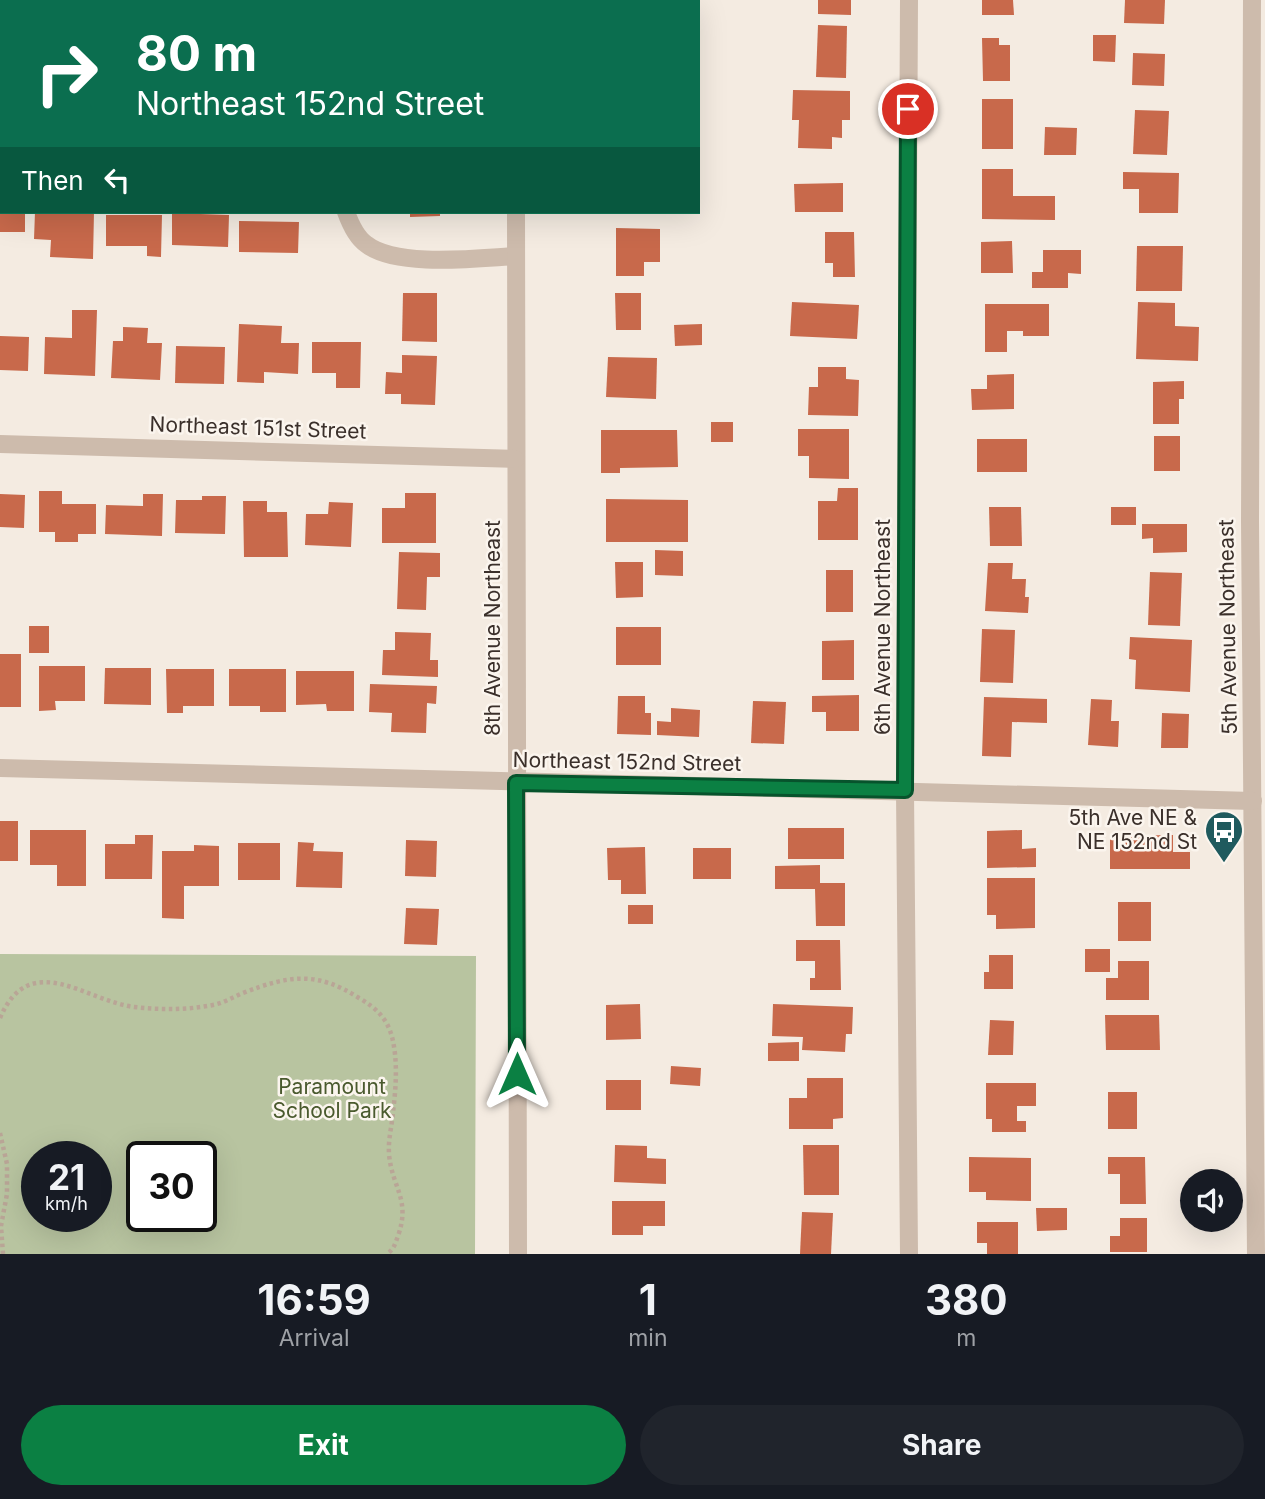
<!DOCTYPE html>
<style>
body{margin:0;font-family:Inter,sans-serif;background:#20242c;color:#f1f3f6;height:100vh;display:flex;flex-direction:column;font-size:26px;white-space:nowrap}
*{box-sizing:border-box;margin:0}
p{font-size:23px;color:#9ea1a6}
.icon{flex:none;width:38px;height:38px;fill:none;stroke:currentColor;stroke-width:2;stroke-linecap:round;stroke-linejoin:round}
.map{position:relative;height:1254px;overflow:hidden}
.panel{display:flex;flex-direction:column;background:#171b24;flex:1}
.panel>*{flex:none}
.banner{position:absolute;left:0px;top:0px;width:700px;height:214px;box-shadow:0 7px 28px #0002;background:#0b6e4f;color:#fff;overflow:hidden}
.buttons{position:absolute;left:1180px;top:1169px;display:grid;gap:14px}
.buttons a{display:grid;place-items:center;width:63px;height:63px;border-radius:50%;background:#171b24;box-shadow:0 7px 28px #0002;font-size:35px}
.speed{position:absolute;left:21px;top:1141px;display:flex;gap:14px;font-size:35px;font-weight:700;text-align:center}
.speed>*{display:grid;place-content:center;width:91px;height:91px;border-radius:50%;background:#171b24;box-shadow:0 7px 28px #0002;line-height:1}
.speed small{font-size:18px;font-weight:400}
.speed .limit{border:4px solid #111;border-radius:10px;background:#fff;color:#111}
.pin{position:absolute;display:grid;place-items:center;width:60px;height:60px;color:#fff;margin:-30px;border:4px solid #fff;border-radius:50%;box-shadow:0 2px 7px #0007}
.me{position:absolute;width:77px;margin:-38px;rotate:0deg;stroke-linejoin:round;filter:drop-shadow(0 0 5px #0008)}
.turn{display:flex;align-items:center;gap:24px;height:147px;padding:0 21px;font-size:32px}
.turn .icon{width:91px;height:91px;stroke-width:2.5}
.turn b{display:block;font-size:49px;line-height:60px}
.then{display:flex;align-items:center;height:66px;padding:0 21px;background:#0003;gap:14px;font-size:26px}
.eta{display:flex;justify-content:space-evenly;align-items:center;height:119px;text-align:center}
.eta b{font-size:42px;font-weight:700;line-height:49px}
.primary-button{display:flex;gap:14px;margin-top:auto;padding:14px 21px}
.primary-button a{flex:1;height:80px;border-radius:42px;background:#0b8043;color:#fff;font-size:28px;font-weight:700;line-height:80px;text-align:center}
.primary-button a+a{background:#20242c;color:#f1f3f6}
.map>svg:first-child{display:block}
.green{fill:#b8c4a0;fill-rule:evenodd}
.building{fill:#c8694b}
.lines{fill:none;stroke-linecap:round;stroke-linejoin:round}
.path{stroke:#b9a596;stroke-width:4.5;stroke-dasharray:3.5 3.5;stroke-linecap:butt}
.minor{stroke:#cdbbac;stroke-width:18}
.route-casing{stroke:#07532c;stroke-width:18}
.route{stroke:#0b8043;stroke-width:12}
.labels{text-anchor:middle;stroke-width:5;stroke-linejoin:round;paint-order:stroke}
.street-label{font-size:21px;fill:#3b302b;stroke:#fbf5ee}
.poi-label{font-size:21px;fill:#3b302b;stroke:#fbf5ee;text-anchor:end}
.park-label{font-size:21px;fill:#4a5a2e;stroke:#fbf5ee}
</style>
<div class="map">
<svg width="1265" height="1254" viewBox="0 0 1265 1254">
<rect width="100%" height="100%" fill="#f4ebe1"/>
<!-- green -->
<path class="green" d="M0,954L476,956L475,1254H0ZM37,1157H96V1216H37ZM142,1157H201V1216H142Z"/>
<!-- building -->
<g class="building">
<path d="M818,0H851V15L818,14Z"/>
<path d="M982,0H1013L1014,15H982Z"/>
<path d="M1125,0H1165L1164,24L1124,23Z"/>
<path d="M818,25L847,26L846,78L816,77Z"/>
<path d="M1093,35H1116L1115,62L1093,61Z"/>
<path d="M982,38H999V45H1010V81H983Z"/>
<path d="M1133,53L1165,54L1164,86L1132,85Z"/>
<path d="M793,90L850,91V120H842V138L832,137V149L798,148L799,120H792Z"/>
<rect x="982" y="99" width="31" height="50"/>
<path d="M1135,110L1169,111L1167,155L1133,154Z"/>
<path d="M1045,127L1077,128L1076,155H1044Z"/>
<path d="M982,169H1013V196H1055V220L982,219Z"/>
<path d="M1123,172L1179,173L1178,213H1139V189H1123Z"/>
<path d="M843,183V212H795L794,184Z"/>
<rect x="0" y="212" width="25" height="20"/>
<path d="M35,212H94L93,259L50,257L51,240L34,239Z"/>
<path d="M410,212H440V216L410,217Z"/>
<path d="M172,213L229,215L228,247L172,245Z"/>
<path d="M106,215H162L161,257L147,256V246H106Z"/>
<path d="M239,221L299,222L298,253L239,252Z"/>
<path d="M616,228L660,229V262H644V276H616Z"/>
<path d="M825,232H854L855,277H833V263H825Z"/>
<path d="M1012,241L1013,273H981V242Z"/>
<path d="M1137,246H1183L1182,291H1136Z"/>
<path d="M1043,250H1081V274L1068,273V288H1032V272H1043Z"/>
<path d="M403,293H437V342L402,341Z"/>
<path d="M615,293H641V330H616Z"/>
<path d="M792,302L859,305L857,339L790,336Z"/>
<path d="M1138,302L1175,303V326L1199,327L1198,361L1136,359Z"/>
<path d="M985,304H1049V336H1023V331H1007V352H985Z"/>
<path d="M72,310H97L95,376L44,374L45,337L72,338Z"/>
<path d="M239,324L282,326L281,343H299L298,374L264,372V383L237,382Z"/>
<path d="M702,324V345L675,346L674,325Z"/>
<path d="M123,327L148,328L147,343H162L160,380L111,378L113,341H123Z"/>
<path d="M0,336L29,337L28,371L0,370Z"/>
<path d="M312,342H361L360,388H336V373H312Z"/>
<path d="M176,346L225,347L224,384L175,383Z"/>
<path d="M402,355L437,356L435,405L401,404V394H385L386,372L402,373Z"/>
<path d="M608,357L657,358L656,399L606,397Z"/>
<path d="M818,367H846V379L859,380L858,416L808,415L809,387H818Z"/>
<path d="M1014,374V409L972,410L971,389H987V375Z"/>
<path d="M1184,381V399H1179V424H1153V382Z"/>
<rect x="711" y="422" width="22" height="20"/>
<path d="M798,429H849V479L809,478V456H798Z"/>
<path d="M601,430H677L678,467L620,468V473H601Z"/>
<rect x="1154" y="436" width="26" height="35"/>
<rect x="977" y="439" width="50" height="33"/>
<path d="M838,488H858V540H818V501H837Z"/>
<path d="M39,491H62V504H96V534H78V542H55V532H39Z"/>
<path d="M405,493H436V543H382V508H405Z"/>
<path d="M0,494L25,495L24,528L0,527Z"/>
<path d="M143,494H163L162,536L105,534L106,505L143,506Z"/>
<path d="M202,496H226L225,534L175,533L176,500H202Z"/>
<path d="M606,499L688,500V542H606Z"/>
<path d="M243,501H267V512H287L288,557H244Z"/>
<path d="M329,502L353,503L351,547L305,545L306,514H328Z"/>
<path d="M989,507H1021L1022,546H990Z"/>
<rect x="1111" y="507" width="25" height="18"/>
<path d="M1142,524H1187V552L1153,553V538L1142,539Z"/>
<path d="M655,550L683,551V576L655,575Z"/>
<path d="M399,552L440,553V577H427L426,610L397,609Z"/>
<path d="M615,562H643V597L616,598Z"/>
<path d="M988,563H1013L1012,579H1026L1025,597H1029L1028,613L985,611Z"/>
<rect x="826" y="570" width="27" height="42"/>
<path d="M1150,572L1182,573L1180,626L1148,625Z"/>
<rect x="29" y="626" width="20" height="27"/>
<rect x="616" y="627" width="45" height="38"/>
<path d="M982,629L1015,630L1013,683L980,682Z"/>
<path d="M395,632L431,633L430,660H438V677L382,675L383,650H395Z"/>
<path d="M1130,637L1192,640L1190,692L1135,689L1136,660L1129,659Z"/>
<path d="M854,640V680H822V641Z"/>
<rect x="0" y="654" width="21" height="53"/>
<path d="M39,666H85V701H55L56,710L39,711Z"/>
<path d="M105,668H151V705L104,704Z"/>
<path d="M166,669H214V706H183V713H167Z"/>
<path d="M229,669H286V712H260V706H229Z"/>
<path d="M296,671H354V711H327L326,704L296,705Z"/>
<path d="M370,684L437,686L436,704L427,703L426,733L391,732L392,713L369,712Z"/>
<path d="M859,695V731H826V712H812V696Z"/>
<path d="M618,696H645V713H651V735L617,734Z"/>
<path d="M984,697L1047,699V723L1012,722L1011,757L982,756Z"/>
<path d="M1091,699L1112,700L1111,721H1119L1118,747L1088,745Z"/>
<path d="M753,701L786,702L784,744L751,743Z"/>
<path d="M671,708L700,710L699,737L657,735V721L671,722Z"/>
<path d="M1162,713L1189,714L1188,748H1161Z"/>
<rect x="0" y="821" width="18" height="40"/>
<rect x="788" y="828" width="56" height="31"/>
<path d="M30,830H86V886H57V865H30Z"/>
<path d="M1022,830V849L1036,848V867L987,868V831Z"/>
<path d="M135,835H153L152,879H105V844H135Z"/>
<path d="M1173,835V852H1190V869H1110V836Z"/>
<path d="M406,840L437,841L436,877L405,876Z"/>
<path d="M298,842L314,843L313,851L343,852L342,888L296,887Z"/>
<rect x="238" y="843" width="42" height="37"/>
<path d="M194,845L219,846V886H184V919L162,918V851H194Z"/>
<path d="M645,847L646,894H621V880H608L607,848Z"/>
<rect x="693" y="848" width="38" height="31"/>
<path d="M820,865V883H845V926H816L815,889H775V866Z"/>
<path d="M987,878H1035V928L996,929V915H987Z"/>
<rect x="1118" y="902" width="33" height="39"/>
<rect x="628" y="905" width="25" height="19"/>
<path d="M406,908L439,909L437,945L404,944Z"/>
<path d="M796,940H840L841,990H810V978H815V961H796Z"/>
<rect x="1085" y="949" width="25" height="23"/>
<path d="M989,955H1013V989H984V972H989Z"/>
<path d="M1118,961H1149V1000H1106V978H1118Z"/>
<path d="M640,1004L641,1039L606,1040V1005Z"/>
<path d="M773,1004L853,1007L852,1034H846L845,1052L802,1050L803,1037L772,1036Z"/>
<path d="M1105,1015H1159L1160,1050H1106Z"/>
<path d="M990,1020L1014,1021L1013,1055H988Z"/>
<path d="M799,1042V1061H768V1043Z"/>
<path d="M671,1066L701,1068L700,1086L670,1084Z"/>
<path d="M807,1078H843V1118L833,1119V1129H789V1098H807Z"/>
<rect x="606" y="1080" width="35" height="30"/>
<path d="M986,1083H1036V1106H1017V1121H1026V1132H992V1119H986Z"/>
<rect x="1108" y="1092" width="29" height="37"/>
<path d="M615,1145L647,1146V1158L666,1159V1184L614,1182Z"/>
<path d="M803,1145H839V1195H804Z"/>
<path d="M969,1157L1031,1158V1201L986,1200V1192H969Z"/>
<path d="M1108,1157H1145L1146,1204H1120V1174H1108Z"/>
<path d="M612,1201H665V1226H643V1235H612Z"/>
<path d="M1036,1208H1067V1230L1037,1231Z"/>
<path d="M802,1212L833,1213L831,1254H800Z"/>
<path d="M1120,1218H1147V1252H1110V1236H1120Z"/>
<path d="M977,1222H1018V1254H987V1243H977Z"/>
</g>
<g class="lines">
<!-- path -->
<g class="path">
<path d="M0,1018C30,948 86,1001 134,1007C161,1010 187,1010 213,1005C224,1003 233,997 243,993C289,975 317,971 359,998C376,1008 387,1018 392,1037C398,1060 396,1088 393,1112C392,1126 388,1139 389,1154C392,1188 411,1199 398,1236C395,1244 394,1249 387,1254"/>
<path d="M0,1133L7,1164V1194L1,1226L3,1254"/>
</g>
<!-- minor -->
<g class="minor">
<path d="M277,0L278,2"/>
<path d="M1252,0L1250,521L1256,1254"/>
<path d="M518,2L519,0"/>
<path d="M0,110L2,111"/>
<path d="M346,212C350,223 356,237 366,244C396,268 478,258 516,256"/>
<path d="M516,212L518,1254"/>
<path d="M0,444L515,459"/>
<path d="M0,768C418,780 835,788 1253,801"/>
<path d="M909,1254L905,790L909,0"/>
</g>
</g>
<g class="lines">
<defs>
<path id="route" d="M517,1074L516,783L905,790L908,109"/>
</defs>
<!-- route casing -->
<use href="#route" class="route-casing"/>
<!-- route -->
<use href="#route" class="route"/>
</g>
<!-- icons -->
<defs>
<symbol id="bus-pin" viewBox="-11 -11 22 30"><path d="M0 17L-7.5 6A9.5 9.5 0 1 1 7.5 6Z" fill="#1f5a5e" stroke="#fbf5ee"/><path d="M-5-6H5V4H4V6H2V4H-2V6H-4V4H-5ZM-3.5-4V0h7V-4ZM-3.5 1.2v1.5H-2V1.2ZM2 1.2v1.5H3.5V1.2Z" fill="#fff"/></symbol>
</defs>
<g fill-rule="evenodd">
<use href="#bus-pin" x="1202" y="808" width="44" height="60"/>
</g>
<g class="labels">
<!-- street labels -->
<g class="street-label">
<text transform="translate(258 428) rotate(2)" y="7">Northeast 151st Street</text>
<text transform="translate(883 627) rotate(-90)" y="7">6th Avenue Northeast</text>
<text transform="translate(1228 627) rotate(-91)" y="7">5th Avenue Northeast</text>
<text transform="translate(493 628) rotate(-90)" y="7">8th Avenue Northeast</text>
<text transform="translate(627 762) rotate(1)" y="7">Northeast 152nd Street</text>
</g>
<!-- poi labels -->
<g class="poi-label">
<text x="1197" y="825">5th Ave NE &amp;<tspan x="1197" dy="24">NE 152nd St</tspan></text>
</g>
<!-- park labels -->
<g class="park-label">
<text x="332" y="1094">Paramount<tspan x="332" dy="24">School Park</tspan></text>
</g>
</g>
</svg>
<div class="buttons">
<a><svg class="icon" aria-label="sound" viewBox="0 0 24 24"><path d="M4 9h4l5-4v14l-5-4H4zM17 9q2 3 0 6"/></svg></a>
</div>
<div class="speed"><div>21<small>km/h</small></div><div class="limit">30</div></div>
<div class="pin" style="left:908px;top:109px;background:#d93025"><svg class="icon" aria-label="arrive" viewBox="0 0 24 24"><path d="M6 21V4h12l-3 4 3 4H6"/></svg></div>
<svg class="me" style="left:517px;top:1074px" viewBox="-20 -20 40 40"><path d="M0-17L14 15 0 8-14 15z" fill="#0b8043" stroke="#fff" stroke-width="4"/></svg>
<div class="banner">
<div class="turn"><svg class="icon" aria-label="right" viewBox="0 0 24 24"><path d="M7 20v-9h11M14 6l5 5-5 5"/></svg><div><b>80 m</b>Northeast 152nd Street</div></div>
<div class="then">Then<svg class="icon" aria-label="left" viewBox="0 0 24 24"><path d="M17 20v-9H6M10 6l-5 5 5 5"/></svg></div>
</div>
</div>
<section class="panel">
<div class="eta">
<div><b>16:59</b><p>Arrival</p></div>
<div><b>1</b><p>min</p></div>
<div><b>380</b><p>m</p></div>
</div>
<div class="primary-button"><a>Exit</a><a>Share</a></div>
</section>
